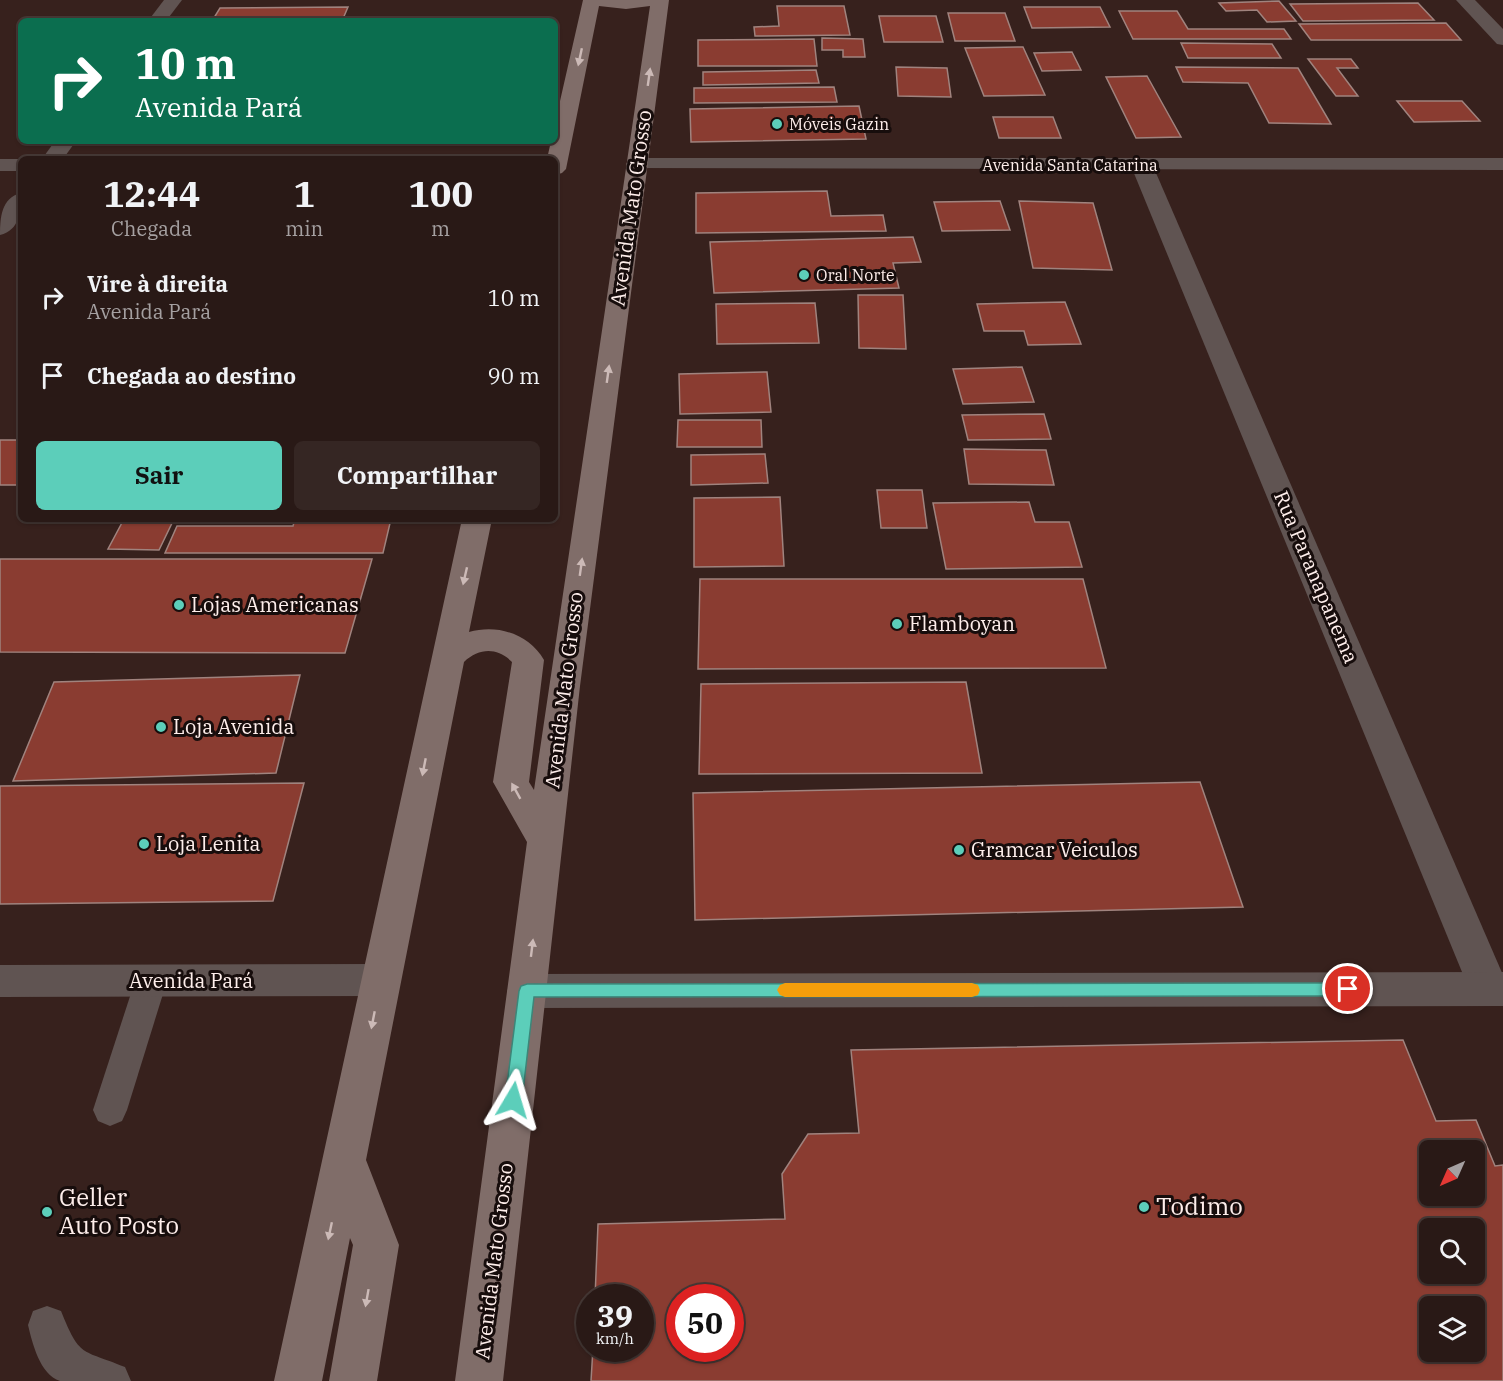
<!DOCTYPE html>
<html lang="pt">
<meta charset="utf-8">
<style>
body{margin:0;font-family:"IBM Plex Serif",serif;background:#352623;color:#f1f3f6;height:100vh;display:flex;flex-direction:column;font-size:22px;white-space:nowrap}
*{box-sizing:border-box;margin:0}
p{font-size:20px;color:#a5a0a1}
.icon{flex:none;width:33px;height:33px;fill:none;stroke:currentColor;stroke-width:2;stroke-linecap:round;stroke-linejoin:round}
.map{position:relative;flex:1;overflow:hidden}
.sheet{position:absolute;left:18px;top:156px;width:540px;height:366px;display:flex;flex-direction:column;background:#291916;border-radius:9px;box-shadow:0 2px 4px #0004,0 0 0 2px #453835}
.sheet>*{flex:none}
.banner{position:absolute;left:18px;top:18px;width:540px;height:126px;border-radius:9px;box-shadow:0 2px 4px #0004,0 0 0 2px #453835;background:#0b6e4f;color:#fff;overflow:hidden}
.needle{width:39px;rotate:225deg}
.tools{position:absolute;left:1419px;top:1140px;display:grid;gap:12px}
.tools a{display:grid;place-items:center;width:66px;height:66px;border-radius:9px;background:#291916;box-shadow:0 2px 4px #0004,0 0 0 2px #453835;font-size:30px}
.speed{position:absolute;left:576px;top:1284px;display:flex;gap:12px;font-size:30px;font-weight:700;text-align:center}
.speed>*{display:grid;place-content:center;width:78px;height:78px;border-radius:50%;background:#291916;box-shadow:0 2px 4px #0004,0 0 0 2px #453835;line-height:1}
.speed small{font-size:15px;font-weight:400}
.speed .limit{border:9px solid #d22;background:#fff;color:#111}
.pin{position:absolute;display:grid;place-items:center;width:51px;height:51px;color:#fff;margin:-26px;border:3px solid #fff;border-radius:50%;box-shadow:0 2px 6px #0007}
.me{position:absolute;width:66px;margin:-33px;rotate:7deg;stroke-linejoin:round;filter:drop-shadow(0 0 4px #0008)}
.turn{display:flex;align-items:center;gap:21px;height:126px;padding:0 18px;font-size:27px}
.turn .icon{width:78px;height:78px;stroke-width:2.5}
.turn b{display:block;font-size:42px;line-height:51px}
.eta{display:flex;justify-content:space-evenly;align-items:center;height:102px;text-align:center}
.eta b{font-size:36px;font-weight:700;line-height:42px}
.action{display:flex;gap:12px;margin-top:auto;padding:12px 18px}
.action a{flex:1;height:69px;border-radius:9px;background:#5cceba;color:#111;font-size:24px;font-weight:700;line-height:69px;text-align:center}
.action a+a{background:#352623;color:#f1f3f6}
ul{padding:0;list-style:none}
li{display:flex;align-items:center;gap:18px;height:78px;padding:0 18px}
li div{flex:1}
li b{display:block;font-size:22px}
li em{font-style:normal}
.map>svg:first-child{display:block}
.building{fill:#8a3c31;stroke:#a0837e;stroke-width:1.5;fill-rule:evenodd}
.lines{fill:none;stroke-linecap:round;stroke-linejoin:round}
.service{fill:#605452;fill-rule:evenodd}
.minor{fill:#605452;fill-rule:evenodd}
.tertiary{fill:#605452;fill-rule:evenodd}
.secondary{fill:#806d69;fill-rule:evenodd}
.oneway{fill:#ccbab7}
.route{fill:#5cceba;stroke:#3c8679;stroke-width:1.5}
.slow{fill:#f59e0b}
.poi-dot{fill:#5cceba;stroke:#170d0c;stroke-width:2}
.labels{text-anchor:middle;stroke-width:6;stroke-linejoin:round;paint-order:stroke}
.far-poi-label{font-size:16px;fill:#feeeeb;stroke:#170d0c;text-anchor:start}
.far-street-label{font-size:16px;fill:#feeeeb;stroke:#170d0c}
.street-label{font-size:20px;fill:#feeeeb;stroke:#170d0c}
.poi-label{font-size:20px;fill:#feeeeb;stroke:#170d0c;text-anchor:start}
.near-poi-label{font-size:24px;fill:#feeeeb;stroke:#170d0c;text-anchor:start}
</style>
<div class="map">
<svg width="1503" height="1381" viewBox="0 0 1503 1381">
<rect width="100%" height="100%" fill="#37211d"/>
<!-- building -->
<g class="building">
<path d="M1279,1L1296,21L1267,22L1257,10L1226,11L1219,3Z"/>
<path d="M1418,3L1434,20L1303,21L1290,4Z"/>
<path d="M777,6H844L850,35L755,36L754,27L779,26Z"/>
<path d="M348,7L342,21H212L220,8Z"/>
<path d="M1024,7H1100L1110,27L1032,28Z"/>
<path d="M1119,11H1177L1188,29H1284L1291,39H1133Z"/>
<path d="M948,13H1005L1015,41H955Z"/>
<path d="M879,16H936L943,42H884Z"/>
<path d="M1446,23L1461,40H1311L1299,24Z"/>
<path d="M822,38L863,39L865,57H843V50H822Z"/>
<path d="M814,39L817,66H698V40Z"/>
<path d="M1181,43L1272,44L1281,58H1188Z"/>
<path d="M1023,47L1045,95L984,96L965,48Z"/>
<path d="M1072,52L1081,70L1042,71L1034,53Z"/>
<path d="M1308,59H1351L1358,68H1337L1358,96H1336Z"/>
<path d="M896,67L947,68L951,97L898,96Z"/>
<path d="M1176,67L1298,68L1331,124L1269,123L1248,83L1183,82Z"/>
<path d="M816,70L819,83L703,85V72Z"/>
<path d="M1147,76L1181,137L1136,138L1106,77Z"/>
<path d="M834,87L837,102L694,103V88Z"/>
<path d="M1397,101H1462L1480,121L1414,122Z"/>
<path d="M859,106L866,139L691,142L690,109Z"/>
<path d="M993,117H1053L1061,138H999Z"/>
<path d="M117,141H235L115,143Z"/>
<path d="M256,141H326L256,143Z"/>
<path d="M827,191L831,216L883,215L886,231L696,233V193Z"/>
<path d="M1000,201L1010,230L942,231L934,202Z"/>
<path d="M1019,201L1093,203L1112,270L1033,268Z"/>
<path d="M913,237L921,262L893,263L899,288L714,293L710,242Z"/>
<path d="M858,295H903L906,349L859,348Z"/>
<path d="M1065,302L1081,344L1028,345L1024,331H984L977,304Z"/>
<path d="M815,303L819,343L717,344L716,304Z"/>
<path d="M1022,367L1034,402L963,404L953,369Z"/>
<path d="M767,372L771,412L680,414L679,374Z"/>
<path d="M1044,414L1051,439L968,440L962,415Z"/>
<path d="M678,420H761L762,447H677Z"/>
<rect x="0" y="440" width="21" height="45"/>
<path d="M964,449L1046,450L1054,485L969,484Z"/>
<path d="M765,454L768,483L691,485V455Z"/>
<path d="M877,490H922L927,528H881Z"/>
<path d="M780,497L784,566L694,567V498Z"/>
<path d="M1029,502L1035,522H1069L1082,567L946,569L933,503Z"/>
<path d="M124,519H174L159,550L108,549Z"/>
<path d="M295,519H391L383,553H165L177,526H293Z"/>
<path d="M0,559H372L345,653L0,652Z"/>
<path d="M700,579H1083L1106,668L698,669Z"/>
<path d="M300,675L276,773L13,781L54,682Z"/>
<path d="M966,682L982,773L699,774L701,684Z"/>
<path d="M1200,782L1243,907L695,920L693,793Z"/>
<path d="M304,783L273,901L0,904V786Z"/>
<path d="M1403,1040L1436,1121L1476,1120L1495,1166L1503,1165V1381H591L593,1348H640V1298H595L598,1224L785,1219L782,1174L808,1134L859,1133L851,1050ZM1430,1150H1474V1196H1430ZM1430,1228H1474V1274H1430ZM680,1298H730V1348H680ZM1430,1306H1474V1352H1430Z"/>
</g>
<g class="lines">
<!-- service -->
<g class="service">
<path d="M151,968L162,971L167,981L127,1110L122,1121L110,1126L98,1121L93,1110L135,981L140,971Z"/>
<path d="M47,1306L61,1311C80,1358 81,1349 125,1367L131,1381C113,1381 75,1381 60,1381C40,1375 32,1342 28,1325L33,1311Z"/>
</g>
<!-- minor -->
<g class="minor">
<path d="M164,0H182L166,21H148Z"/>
<path d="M1456,0H1475L1503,29V45L1497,44Z"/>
<path d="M55,141H76L63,159H42Z"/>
<path d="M1142,160L1149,162L1153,166L1503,975V1001L1489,1006L1475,1001L1469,989L1131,166L1135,162Z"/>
<path d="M21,193C21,211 20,230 0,235C0,218 1,198 21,193Z"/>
</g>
<!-- tertiary -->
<g class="tertiary">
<path d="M637,158H1503V170L630,168L626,164L630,160Z"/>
<path d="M0,159H22L21,171H0Z"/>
<path d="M381,964L395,968L401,980L395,992L381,996L0,997V965Z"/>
<path d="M1503,972V1006L527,1008L513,1003L507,991L513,979L527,974Z"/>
</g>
<!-- secondary -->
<path class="secondary" d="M583,0H669L580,686L503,1381H455L527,842L493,782L512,662C497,647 479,648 464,662L366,1160L399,1245L377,1381H329L353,1245L350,1238L322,1381H274L462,519H492L469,632C498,624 529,634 544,660L529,782L534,790L650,6L626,9L599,6L566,169L562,173L555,175V159H547L551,141H555V123Z"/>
</g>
<!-- one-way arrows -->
<defs><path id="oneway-solid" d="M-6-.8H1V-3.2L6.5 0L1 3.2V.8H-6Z" transform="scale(1.5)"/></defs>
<g class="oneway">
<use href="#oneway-solid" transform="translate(580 57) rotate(102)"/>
<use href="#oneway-solid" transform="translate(649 77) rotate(-82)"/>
<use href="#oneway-solid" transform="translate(608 374) rotate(-82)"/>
<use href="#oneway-solid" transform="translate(581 567) rotate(-82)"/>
<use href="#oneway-solid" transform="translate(465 576) rotate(103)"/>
<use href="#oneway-solid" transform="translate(424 767) rotate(101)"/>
<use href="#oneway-solid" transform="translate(516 791) rotate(-119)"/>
<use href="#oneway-solid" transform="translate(532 948) rotate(-83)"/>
<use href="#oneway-solid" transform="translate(373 1020) rotate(101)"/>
<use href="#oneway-solid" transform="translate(330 1231) rotate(102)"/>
<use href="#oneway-solid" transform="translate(367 1298) rotate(100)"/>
</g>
<!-- route -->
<path class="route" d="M1348,983L1354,985L1357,989L1354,994L1348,996L534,997L522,1100L520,1105L513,1108L507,1105L505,1100L519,991L521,986L527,984Z"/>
<!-- slow -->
<path class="slow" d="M785,983H972L978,985L980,990L978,995L972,997H785L780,995L777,990L780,985Z"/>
<!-- markers -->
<g class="poi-dot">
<circle cx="777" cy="124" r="6"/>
<circle cx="804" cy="275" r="6"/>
<circle cx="179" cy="605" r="6"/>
<circle cx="897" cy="624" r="6"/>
<circle cx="161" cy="727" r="6"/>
<circle cx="144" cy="844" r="6"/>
<circle cx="959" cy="850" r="6"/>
<circle cx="1144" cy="1207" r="6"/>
<circle cx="47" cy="1212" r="6"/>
</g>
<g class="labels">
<!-- far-poi labels -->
<g class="far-poi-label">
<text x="789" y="130">Móveis Gazin</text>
<text x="816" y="281">Oral Norte</text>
</g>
<!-- far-street labels -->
<g class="far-street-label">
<text x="1070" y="171">Avenida Santa Catarina</text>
</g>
<!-- street labels -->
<g class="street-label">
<text transform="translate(631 208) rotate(-82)" y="7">Avenida Mato Grosso</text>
<text transform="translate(1316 577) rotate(67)" y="7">Rua Paranapanema</text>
<text transform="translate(564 690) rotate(-83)" y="7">Avenida Mato Grosso</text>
<text x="191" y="988">Avenida Pará</text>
<text transform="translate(494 1261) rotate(-83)" y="7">Avenida Mato Grosso</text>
</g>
<!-- poi labels -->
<g class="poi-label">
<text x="191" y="612">Lojas Americanas</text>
<text x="909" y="631">Flamboyan</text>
<text x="173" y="734">Loja Avenida</text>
<text x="156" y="851">Loja Lenita</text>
<text x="971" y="857">Gramcar Veiculos</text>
</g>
<!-- near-poi labels -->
<g class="near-poi-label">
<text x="59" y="1206">Geller<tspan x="59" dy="28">Auto Posto</tspan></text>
<text x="1156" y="1215">Todimo</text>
</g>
</g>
</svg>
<div class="tools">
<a><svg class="needle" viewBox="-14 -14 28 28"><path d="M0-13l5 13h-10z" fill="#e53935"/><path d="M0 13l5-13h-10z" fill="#a5a0a1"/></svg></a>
<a><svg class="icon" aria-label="search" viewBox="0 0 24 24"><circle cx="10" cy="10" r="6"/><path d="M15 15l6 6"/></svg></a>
<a><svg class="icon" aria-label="layers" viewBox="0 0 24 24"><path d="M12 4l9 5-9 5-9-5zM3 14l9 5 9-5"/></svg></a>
</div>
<div class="speed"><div>39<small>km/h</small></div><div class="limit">50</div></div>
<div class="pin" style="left:1348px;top:989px;background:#d93025"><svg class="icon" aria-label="arrive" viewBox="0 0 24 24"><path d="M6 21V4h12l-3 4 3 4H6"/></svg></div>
<svg class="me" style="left:513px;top:1100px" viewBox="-20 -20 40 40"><path d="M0-17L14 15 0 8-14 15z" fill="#5cceba" stroke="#fff" stroke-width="4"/></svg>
<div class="banner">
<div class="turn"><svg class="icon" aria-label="right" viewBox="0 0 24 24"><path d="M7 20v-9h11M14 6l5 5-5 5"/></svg><div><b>10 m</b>Avenida Pará</div></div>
</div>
<section class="sheet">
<div class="eta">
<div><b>12:44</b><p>Chegada</p></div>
<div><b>1</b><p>min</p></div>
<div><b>100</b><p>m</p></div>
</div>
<ul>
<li><svg class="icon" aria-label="right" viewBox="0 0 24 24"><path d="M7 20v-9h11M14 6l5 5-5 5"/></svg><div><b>Vire à direita</b><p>Avenida Pará</p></div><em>10 m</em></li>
<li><svg class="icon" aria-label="arrive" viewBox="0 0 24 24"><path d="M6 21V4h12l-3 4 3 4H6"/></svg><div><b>Chegada ao destino</b></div><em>90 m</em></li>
</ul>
<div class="action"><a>Sair</a><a>Compartilhar</a></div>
</section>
</div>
